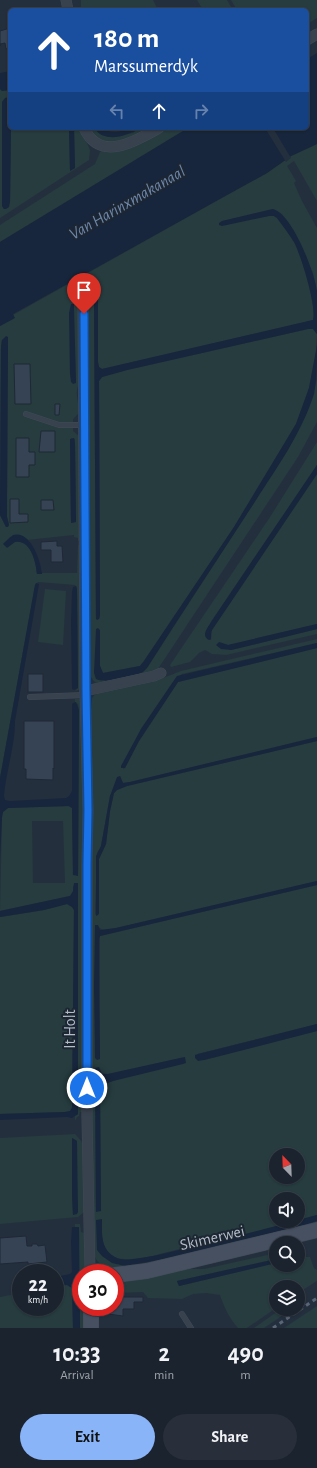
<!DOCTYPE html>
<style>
body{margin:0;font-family:"Alegreya Sans",sans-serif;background:#282f3a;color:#f1f3f6;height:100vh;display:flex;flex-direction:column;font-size:15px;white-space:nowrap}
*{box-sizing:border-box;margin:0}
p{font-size:13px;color:#a0a4aa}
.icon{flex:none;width:22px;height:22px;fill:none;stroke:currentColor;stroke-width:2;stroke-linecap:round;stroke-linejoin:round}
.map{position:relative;height:1328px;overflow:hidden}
.drawer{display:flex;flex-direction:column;background:#1b232e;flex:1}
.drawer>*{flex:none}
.guide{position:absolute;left:8px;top:8px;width:301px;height:122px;border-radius:6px;box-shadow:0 1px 3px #0004,0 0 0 1px #39404a;background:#1a4fa0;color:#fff;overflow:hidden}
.needle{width:26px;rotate:337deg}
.tools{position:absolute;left:269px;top:1148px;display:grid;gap:8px}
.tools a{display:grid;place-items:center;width:36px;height:36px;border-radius:50%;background:#1b232e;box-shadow:0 1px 3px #0004,0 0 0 1px #39404a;font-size:20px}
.speed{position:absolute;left:12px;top:1264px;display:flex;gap:8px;font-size:20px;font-weight:700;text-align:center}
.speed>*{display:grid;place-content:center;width:52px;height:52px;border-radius:50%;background:#1b232e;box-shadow:0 1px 3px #0004,0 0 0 1px #39404a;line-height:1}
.speed small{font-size:10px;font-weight:400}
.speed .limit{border:6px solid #d22;background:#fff;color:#111}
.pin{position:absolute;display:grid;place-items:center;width:34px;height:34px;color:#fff;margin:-41px -17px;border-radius:50% 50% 50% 0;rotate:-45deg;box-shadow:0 0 4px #0007}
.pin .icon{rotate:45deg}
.me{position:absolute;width:44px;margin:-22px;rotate:0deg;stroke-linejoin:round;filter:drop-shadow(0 0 3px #0008)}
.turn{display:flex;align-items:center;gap:14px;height:84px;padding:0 20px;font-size:18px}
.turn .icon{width:52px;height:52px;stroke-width:2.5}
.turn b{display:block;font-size:28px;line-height:34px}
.lanes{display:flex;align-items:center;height:38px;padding:0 20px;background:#0003;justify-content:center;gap:20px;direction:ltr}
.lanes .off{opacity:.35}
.eta{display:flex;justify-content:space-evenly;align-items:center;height:68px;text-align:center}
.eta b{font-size:24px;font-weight:600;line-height:28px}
.cta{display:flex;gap:8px;margin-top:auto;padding:8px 20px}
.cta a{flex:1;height:46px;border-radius:24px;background:#8ab4f8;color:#111;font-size:16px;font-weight:600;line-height:46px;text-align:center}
.cta a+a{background:#282f3a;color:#f1f3f6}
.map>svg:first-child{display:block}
.green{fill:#263c3f;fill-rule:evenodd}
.water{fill:#17263c}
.pier{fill:#242f3e}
.building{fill:#364354;stroke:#1f2835}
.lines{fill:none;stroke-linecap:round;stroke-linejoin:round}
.lane-casing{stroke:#414a57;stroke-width:6}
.street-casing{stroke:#414a57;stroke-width:11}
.secondary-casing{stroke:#414a57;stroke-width:16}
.lane{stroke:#38414e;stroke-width:5}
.street{stroke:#38414e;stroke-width:10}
.secondary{stroke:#465061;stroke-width:15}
.rail{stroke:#5a6575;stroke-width:3;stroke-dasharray:4 4;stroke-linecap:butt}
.route-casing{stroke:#114b97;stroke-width:10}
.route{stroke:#1a73e8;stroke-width:7}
.labels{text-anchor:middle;stroke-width:4;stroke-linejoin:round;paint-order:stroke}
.street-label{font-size:16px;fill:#b4bcc9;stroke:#1d2633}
.water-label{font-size:17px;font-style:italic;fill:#6d86a8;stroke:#1d2633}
</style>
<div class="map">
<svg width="317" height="1328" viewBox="0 0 317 1328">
<rect width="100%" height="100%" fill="#242f3e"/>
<!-- green -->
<g class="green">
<path d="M81,0H153L158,10H81Z"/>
<path d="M197,0H227L233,10H203Z"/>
<path d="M231,0H317V18L307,24V10H237Z"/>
<path d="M0,89L2,91L10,90V98L8,97L2,102V206L4,209L10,202L11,128H69L70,170L75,168L74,128H81L90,150L89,160L0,218Z"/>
<path d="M86,128H94L101,134L110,137L133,133L140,128H154L131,141L101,143Z"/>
<path d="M163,128H188L0,242V225L95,164L100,152L103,149Z"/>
<path d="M317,144V201L294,161L287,166L296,181L294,183L302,201L317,228V292L313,273L289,224L282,214L273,209L223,221L269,216H274L277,218C283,226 289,234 294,242C301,255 317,306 313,320L102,369L99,367L98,362V296H94L96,619H99L100,615L99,381L102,377L127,370L308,329H313L317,334L316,352L309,388L296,424L234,527L144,661L140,666L103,673L100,666V630L94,673L106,681L141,673L147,668L288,450L308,410L317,379V422L298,457L158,669L154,671L102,685C94,683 92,680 89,672L86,297L90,288L76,294L80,305L81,380C73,391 79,401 79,413L73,419V431L79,436L81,540L78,541V538L74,537V535L27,540L23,536L10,537L3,544C8,543 15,540 20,542C33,545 36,563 37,574H42V573H77L78,545L79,546L82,689L75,691L78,688L77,587L75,585L38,582L35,585L0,778V515L6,527L9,525L7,517L8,337L2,340L1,347L0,511V326L14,318L13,315L218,200L267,173L291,156ZM71,438L75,439V444L76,522L71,523L70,469Z"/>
<path d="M317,442V465L211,622L205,636L207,639L211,640L212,630L317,474V624L228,645L219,642L231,650L317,629V634L226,655L212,654L205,650L199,653L190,662L171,667L170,665L270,517Z"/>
<path d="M45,589L66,591L63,645L38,642Z"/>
<path d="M317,639V643L182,674L175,679L141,729L123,769L125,768L139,741L178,682L317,648V737L130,782L123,783L120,776L110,796L101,846L97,853L95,914L97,916L99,911V859L106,844L110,811L114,793L117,790L127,786L317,741V881L116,928L103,930L95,925V1056L96,1058L100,1059L99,1003L100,936L317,885V1024L198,1054L204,1060L317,1031V1215L298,1220V1199H276V1221H295C257,1232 219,1241 180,1249C162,1253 141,1261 123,1259C120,1259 117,1258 114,1257C99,1248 103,1233 101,1219L102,1256L136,1265L304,1225L317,1221V1225L153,1265L110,1270L101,1265L96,1259L93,1252L89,735L92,698L96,693L102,692L163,678L181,671ZM185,1057L104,1084L100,1088L101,1211H96L95,1090L100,1073L108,1074ZM276,1155H298V1177H276Z"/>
<path d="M75,699H80L83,701V1112H80L79,1116L77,1117L75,1121V1116L78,1114V883L73,886V893L70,896L0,911L2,817L3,812L8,808L68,806L72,808L73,875H78L79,710L78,704L75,702ZM32,821H63L65,883H33Z"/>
<path d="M67,904L72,907L74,910L72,1108L70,1111L65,1112L0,1114V917L44,910Z"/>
<path d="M75,1134L83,1143L84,1212L78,1217L0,1224V1138ZM72,1138L77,1141L73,1215L72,1195Z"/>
<path d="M75,1224H80L81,1232L84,1233V1273H81V1307H85V1328H80L78,1227H75Z"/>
<path d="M276,1253V1259L177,1281L179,1286L276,1263V1265H298V1257H310L314,1268L317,1270V1281L298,1293V1287H276V1308L247,1328H238C229,1318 224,1307 220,1295L206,1293L193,1294L182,1299L148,1298L143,1292L115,1293V1281L176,1269H204Z"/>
<path d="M67,1285L72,1288L73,1328H0V1297L21,1293V1307H55V1286Z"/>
<path d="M317,1306V1328H284Z"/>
<path d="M281,1309H292L264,1328H254Z"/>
</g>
<!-- water -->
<g class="water">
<path d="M317,53V144L291,156L267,173L218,200L13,314L15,318L0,326V242L188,128H307V59Z"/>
<path d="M10,71V90L2,91L0,89V73Z"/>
<path d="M8,97L10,98V128H11L10,202L9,207L6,209H4L2,206V102L5,98Z"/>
<path d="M69,128H74V130L75,168L70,171Z"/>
<path d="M94,128C101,128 108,132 115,132C121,132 125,129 131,128C134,128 137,128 140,128C127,136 105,144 94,128Z"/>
<path d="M273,209C293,215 314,271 317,291C317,305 317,320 317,334L313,329H308L127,370L102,377L99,381L100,615L99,619L97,620L96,619L94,296H98V362L99,367L102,369L313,320C317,307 301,255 294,242C289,234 283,226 277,218L274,216H269L222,226L219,225V223L222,221Z"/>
<path d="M71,304H74V308L76,380V383L73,384L71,382L70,374L69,313Z"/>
<path d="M6,336L8,337V345L7,492V517L9,525L8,527H6L0,515L1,347L2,340Z"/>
<path d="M317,345C317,362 317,378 314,394C302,432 278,466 256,500C220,556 183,611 147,668L143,672L138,674C127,676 106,684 96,679L94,673L96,629L98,628L100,630V666L103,673L140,666L144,661L234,527L296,424L309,388Z"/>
<path d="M74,438L75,444L76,522L71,523L70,439Z"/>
<path d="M317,465V474L212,630L211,633V639L209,640C201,635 207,629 211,622Z"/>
<path d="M13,535C31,530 41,562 42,574H37C36,563 31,539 15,542L7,548L3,544Z"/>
<path d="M36,583L39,584L38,590L15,721C15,747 6,771 4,796L5,800L10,801L66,798L69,796L72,791V704L73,703L76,702L79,710L78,876L73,875L72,810V808L69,806L8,808L3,812L2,817L0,860V778L35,585Z"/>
<path d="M76,586L77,590L78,688L74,690L72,689L71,621L72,592L73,587Z"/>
<path d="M317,624V629L231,650L221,649L216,645L219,642L228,645Z"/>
<path d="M317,643V648L178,682L139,741L125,768H121V766L141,729L177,676Z"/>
<path d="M317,737V741L127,786L117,790L114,793L110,811L106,844L99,859V914L96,916V856L101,846L110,796L117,777L120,776L123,783L130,782Z"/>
<path d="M317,881V885L100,936L99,939L100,1059L97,1060L95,1058L94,986L95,925H98L100,930L116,928Z"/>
<path d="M74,883H78V1114L72,1118L67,1117L0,1120V1114L65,1112L70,1111L72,1108L74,910L72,907L67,904L44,910L0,917V911L70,896L73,891Z"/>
<path d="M317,1024V1031L204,1060L198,1061L195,1058V1055L198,1054Z"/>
<path d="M185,1057L186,1063L183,1064L113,1081L102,1085L100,1088L101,1211L96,1212L95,1068L99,1067L102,1074H108Z"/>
<path d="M72,1138L77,1141L78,1212L77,1214L73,1215L72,1195Z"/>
<path d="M317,1215V1221L304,1225L169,1258L125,1266L112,1263L102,1256L97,1250L96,1220L102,1219C102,1233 100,1249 115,1257C120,1260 126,1260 133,1259C153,1257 173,1251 193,1247C235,1237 276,1226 317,1215Z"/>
<path d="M72,1227H79L80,1328H73L72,1288L67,1285L55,1286V1277L70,1274L72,1272L71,1242Z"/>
<path d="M276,1259V1263L179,1286L177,1281Z"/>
</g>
<!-- pier -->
<path class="pier" d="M265,128H273L291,158L286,162Z"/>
<!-- building -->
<g class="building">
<path d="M10,28V48L6,49L5,43L0,44V46V31Z"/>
<path d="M14,364H30L31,404H15Z"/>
<path d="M55,404H60L59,415H55Z"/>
<path d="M41,431H55V452H39Z"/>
<path d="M16,438H29V452H35V465H29V477H16Z"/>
<path d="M10,499H19V514H28V522L10,523Z"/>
<path d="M41,500H53L54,510H41Z"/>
<path d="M57,541V546H62L63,562H51V550H41V542Z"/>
<rect x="28" y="674" width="15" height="18"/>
<path d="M24,721H54V769L53,768V780L26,779V769H24Z"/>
<path d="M26,1236L27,1246H32V1244H37L38,1246L45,1245L47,1262L28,1264V1262L0,1264V1238Z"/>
<path d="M121,1297H143V1302H134V1309H123V1316L108,1314V1307H115V1303L121,1302Z"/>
</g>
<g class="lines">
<defs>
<g id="lane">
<path d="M26,414L59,425H84"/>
<path d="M30,697L86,695"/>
<path d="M182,1314L191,1328"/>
</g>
<g id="street">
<path d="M66,0L68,10"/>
<path d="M307,40L317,34"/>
<path d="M84,128C100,163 136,141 159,128"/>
<path d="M83,298L85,691L88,810L87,864V1117L90,1273"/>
<path d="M85,691L154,676L161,673"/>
</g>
<g id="secondary">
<path d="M115,1275L147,1271L317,1230"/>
<path d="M91,1328V1307"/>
</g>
</defs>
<!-- lane casing -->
<use href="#lane" class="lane-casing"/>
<!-- street casing -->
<use href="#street" class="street-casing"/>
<!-- secondary casing -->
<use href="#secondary" class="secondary-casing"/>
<!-- lane -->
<use href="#lane" class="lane"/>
<!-- street -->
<use href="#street" class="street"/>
<!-- secondary -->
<use href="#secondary" class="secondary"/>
<!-- rail -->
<path class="rail" d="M273,1328L317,1298"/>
</g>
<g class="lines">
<defs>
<path id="route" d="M84,314L86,691L88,810L87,864V1088"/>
</defs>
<!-- route casing -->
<use href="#route" class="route-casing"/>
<!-- route -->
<use href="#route" class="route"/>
</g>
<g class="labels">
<!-- street labels -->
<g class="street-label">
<text transform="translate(69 1029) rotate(-90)" y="6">It Holt</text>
<text transform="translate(212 1237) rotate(-13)" y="6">Skimerwei</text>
</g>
<!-- water labels -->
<g class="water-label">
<text transform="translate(127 202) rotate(-30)" y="6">Van Harinxmakanaal</text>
</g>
</g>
</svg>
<div class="tools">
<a><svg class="needle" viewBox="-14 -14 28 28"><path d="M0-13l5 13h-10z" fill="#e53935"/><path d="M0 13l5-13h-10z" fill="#a0a4aa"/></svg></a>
<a><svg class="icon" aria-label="sound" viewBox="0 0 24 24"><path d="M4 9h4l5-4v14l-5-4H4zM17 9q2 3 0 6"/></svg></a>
<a><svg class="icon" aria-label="search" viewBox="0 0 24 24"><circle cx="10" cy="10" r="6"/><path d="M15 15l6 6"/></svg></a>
<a><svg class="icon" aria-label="layers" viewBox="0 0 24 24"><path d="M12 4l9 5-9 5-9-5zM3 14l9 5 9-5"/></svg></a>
</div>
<div class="speed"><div>22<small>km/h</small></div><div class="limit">30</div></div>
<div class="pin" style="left:84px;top:314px;background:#d93025"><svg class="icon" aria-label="arrive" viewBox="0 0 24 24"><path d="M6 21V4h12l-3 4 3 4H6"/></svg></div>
<svg class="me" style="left:87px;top:1088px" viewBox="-20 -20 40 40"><circle r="17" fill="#1a73e8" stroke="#fff" stroke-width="3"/><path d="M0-11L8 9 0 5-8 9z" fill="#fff"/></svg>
<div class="guide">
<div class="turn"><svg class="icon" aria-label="ahead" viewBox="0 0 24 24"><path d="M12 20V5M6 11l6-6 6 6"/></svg><div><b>180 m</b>Marssumerdyk</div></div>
<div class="lanes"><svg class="icon off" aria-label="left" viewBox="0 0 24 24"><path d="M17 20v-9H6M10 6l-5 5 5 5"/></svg><svg class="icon" aria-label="ahead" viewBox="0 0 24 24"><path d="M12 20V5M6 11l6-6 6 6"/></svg><svg class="icon off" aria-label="right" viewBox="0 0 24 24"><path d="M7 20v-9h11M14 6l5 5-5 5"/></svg></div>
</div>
</div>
<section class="drawer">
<div class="eta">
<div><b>10:33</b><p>Arrival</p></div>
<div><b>2</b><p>min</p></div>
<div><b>490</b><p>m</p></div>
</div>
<div class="cta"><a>Exit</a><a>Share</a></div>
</section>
